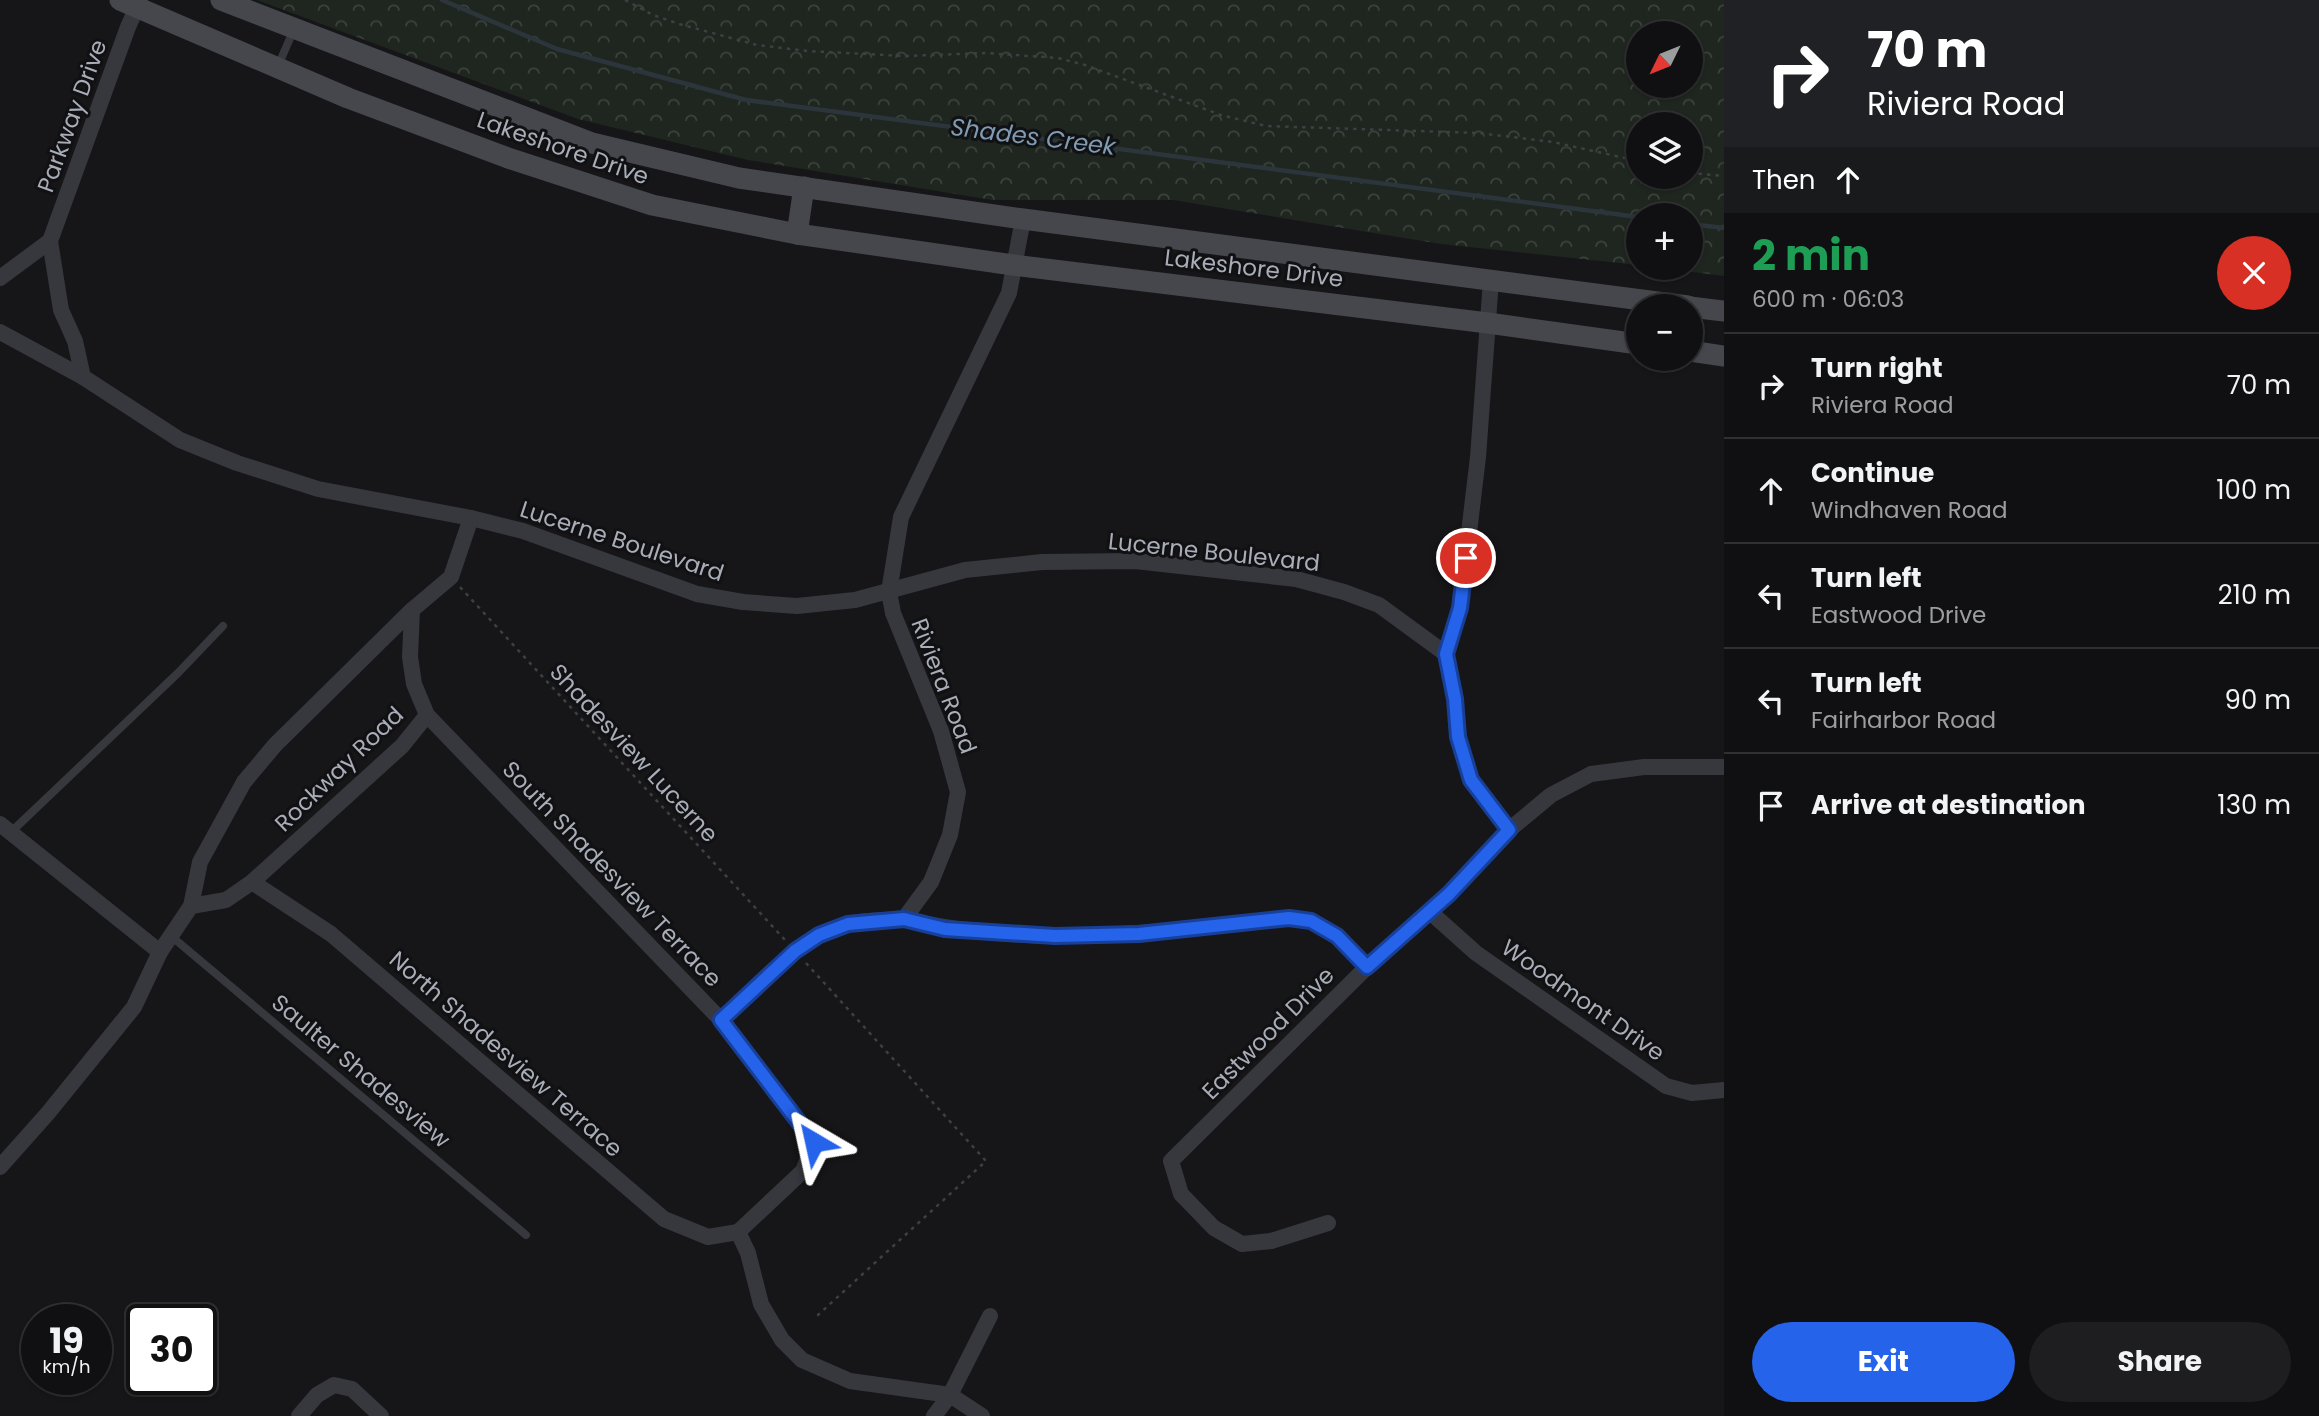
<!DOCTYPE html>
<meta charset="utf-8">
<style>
body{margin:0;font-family:Poppins,sans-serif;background:#1e1e20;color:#f1f3f6;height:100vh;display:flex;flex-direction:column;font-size:26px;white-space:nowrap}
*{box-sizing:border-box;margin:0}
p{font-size:23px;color:#9c9d9f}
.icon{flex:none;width:38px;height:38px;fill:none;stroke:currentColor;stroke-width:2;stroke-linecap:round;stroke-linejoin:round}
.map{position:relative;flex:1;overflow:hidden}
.drawer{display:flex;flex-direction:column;background:#101012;width:595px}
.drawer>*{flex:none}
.hud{background:#202124;color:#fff;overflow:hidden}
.needle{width:46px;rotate:227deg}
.fabs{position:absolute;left:1626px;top:21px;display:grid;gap:14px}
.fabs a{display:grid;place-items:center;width:77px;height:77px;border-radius:50%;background:#101012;box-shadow:0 2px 5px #0004,0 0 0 2px #303032;font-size:35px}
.speed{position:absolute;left:21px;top:1304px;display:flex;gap:14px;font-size:35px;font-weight:700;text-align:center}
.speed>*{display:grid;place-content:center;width:91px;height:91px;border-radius:50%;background:#101012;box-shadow:0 2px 5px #0004,0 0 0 2px #303032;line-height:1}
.speed small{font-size:18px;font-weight:400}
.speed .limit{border:4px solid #111;border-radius:10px;background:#fff;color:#111}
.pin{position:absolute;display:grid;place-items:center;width:60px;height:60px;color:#fff;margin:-30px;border:4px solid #fff;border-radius:50%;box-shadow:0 2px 7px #0007}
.me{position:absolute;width:77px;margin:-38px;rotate:324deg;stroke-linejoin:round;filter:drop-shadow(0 0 5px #0008)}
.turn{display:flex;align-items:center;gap:24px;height:147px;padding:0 28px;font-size:32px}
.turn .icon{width:91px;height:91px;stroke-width:2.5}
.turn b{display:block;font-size:49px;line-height:60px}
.then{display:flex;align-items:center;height:66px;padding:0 28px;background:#0003;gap:14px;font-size:26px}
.round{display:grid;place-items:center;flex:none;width:74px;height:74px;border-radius:37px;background:#1e1e20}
.headline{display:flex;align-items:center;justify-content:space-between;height:119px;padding:0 28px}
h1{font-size:42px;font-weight:700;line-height:52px;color:#1e9e55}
.cta{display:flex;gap:14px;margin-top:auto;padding:14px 28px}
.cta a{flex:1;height:80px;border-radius:42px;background:#2563eb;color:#fff;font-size:28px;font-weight:700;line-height:80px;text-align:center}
.cta a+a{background:#1e1e20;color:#f1f3f6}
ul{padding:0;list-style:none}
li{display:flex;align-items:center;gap:21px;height:105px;padding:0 28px;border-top:2px solid #303032}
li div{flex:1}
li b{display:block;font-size:26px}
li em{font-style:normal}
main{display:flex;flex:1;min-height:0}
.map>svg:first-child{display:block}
.forest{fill:url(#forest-crowns);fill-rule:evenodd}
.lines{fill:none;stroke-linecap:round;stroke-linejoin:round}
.stream{stroke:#2c353c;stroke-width:4.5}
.path{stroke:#3d3f44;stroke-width:2.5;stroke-dasharray:3.5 5;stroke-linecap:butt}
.lane{stroke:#37383d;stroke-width:8}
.street{stroke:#37383d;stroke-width:16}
.secondary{stroke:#45474d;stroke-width:21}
.route-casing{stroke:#184099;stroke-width:18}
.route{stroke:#2563eb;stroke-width:12}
.labels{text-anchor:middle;stroke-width:6;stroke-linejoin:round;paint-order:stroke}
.street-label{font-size:23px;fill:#a8adb8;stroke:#111113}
.water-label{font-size:24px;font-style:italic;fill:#7f9bb3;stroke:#111113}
</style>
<main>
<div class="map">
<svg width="1724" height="1416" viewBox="0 0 1724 1416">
<defs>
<pattern id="forest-crowns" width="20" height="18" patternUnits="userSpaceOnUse" patternTransform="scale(1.75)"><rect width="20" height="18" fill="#1e261f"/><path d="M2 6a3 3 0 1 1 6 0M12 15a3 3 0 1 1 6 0" fill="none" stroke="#3c433d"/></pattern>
</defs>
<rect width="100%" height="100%" fill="#161618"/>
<!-- forest -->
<path class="forest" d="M257,0H1724V276L1662,268H1690V215H1638V265L1441,244L1173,200H992L748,160L578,119ZM1638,33H1690V86H1638ZM1638,124H1690V177H1638Z"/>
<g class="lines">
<!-- stream -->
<g class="stream">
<path d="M442,0L557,49L746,100L1638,217"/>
<path d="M1690,224L1724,228"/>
</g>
<!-- path -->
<g class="path">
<path d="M625,0L653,15L679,24L757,45L808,51L904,56L986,53L1058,58L1085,65L1221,115L1266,126L1478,133L1553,142L1638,161"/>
<path d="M1690,173L1724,176"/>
<path d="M460,587L785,940"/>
<path d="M806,963L986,1161L818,1315L814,1314"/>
</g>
<!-- lane -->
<g class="lane">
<path d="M278,66L294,29"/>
<path d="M10,833L178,673L223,626"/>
<path d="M171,936L526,1235"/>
</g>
<!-- street -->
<g class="street">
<path d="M140,0L128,27L50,241L61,310L75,341L83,377L180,440L237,463L318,489L471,518L523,531L697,594L743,602L797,606L855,600L965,570L1042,562L1135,561L1296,579L1344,592L1379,605L1446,654"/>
<path d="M0,278L50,241"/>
<path d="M1491,280L1478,457L1460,608L1446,654L1455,699L1458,737L1471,780L1509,830"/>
<path d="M0,332L83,377"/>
<path d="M412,610L410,657L414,684L427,715L721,1020L814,1142L803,1171L738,1232"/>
<path d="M0,824L160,952"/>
<path d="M252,882L331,934L664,1219L708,1237L738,1232"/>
<path d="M191,906L200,862L244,782L275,745L412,610L451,577L471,518"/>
<path d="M1429,911L1476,953L1666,1086L1692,1093L1724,1090"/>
<path d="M904,919C1030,949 1162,932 1289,918L1311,921L1337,936L1367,967"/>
<path d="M721,1020C759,985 795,941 845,925C863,919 885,921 904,919L931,882L950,835L958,792L941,731L893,613L889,592L901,517L1009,293L1023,219"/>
<path d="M0,1167L48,1113L134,1007L160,952L191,906L226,900L252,882L402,746L427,715"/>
<path d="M1328,1223L1271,1241L1242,1244L1214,1228L1181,1194L1171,1161L1367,967L1449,893L1509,830L1551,795L1591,774L1644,767H1724"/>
<path d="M738,1232L748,1253L761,1304L782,1340L802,1360L850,1381L950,1395L982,1416"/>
<path d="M299,1416L317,1395L334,1385L352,1389L381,1416"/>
<path d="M934,1416L950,1395L990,1316"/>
</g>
<!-- secondary -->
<g class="secondary">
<path d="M120,0L348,98L508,158L652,205L797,234L1013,265L1488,323L1638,344"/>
<path d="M221,0L592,143L739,178L1023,219L1688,306"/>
<path d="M797,234L804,187"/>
<path d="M1690,307L1724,311"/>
<path d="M1690,351L1724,356"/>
</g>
</g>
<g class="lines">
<defs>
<path id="route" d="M814,1142L721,1020L795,951L819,935L848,924L904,919L945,929L1055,936L1139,934L1289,918L1311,921L1337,936L1367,967L1449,894L1509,830L1471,780L1458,737L1455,699L1446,654L1460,608L1466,558"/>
</defs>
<!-- route casing -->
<use href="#route" class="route-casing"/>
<!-- route -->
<use href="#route" class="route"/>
</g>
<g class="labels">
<!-- street labels -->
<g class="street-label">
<text transform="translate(72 116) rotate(-70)" y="8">Parkway Drive</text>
<text transform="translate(563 148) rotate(19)" y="8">Lakeshore Drive</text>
<text transform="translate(1254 268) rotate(7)" y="8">Lakeshore Drive</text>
<text transform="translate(622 541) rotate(18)" y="8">Lucerne Boulevard</text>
<text transform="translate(1214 552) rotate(6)" y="8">Lucerne Boulevard</text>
<text transform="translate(944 686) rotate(69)" y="8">Riviera Road</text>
<text transform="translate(634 753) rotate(47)" y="8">Shadesview Lucerne</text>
<text transform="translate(339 769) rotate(-44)" y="8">Rockway Road</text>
<text transform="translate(612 874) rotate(46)" y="8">South Shadesview Terrace</text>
<text transform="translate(1583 1000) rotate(35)" y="8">Woodmont Drive</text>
<text transform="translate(1268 1033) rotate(-45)" y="8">Eastwood Drive</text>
<text transform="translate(506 1054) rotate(41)" y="8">North Shadesview Terrace</text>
<text transform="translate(361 1071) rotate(40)" y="8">Saulter Shadesview</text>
</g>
<!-- water labels -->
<g class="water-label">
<text transform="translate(1033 137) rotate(7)" y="8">Shades Creek</text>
</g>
</g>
</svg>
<div class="fabs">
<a><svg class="needle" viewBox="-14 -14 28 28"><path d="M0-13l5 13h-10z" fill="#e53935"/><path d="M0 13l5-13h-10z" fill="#9c9d9f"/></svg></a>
<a><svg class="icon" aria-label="layers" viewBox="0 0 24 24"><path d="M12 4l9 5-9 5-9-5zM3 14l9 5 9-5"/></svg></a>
<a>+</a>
<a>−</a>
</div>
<div class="speed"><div>19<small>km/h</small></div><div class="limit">30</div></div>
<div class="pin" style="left:1466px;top:558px;background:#d93025"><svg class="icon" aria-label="arrive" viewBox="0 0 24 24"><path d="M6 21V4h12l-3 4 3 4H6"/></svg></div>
<svg class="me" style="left:814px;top:1142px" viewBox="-20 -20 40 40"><path d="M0-17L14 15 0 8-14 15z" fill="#2563eb" stroke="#fff" stroke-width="4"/></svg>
</div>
<section class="drawer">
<div class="hud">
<div class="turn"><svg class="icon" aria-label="right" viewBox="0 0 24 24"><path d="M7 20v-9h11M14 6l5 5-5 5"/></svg><div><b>70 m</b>Riviera Road</div></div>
<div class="then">Then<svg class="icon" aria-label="ahead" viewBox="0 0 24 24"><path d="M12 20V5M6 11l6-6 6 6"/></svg></div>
</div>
<div class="headline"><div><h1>2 min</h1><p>600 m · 06:03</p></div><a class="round" style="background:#d93025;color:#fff"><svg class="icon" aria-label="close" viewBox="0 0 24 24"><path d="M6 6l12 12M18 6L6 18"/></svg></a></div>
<ul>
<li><svg class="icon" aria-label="right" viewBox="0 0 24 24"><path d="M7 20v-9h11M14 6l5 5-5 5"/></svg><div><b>Turn right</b><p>Riviera Road</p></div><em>70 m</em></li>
<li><svg class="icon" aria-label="ahead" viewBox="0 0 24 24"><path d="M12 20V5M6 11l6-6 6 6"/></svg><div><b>Continue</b><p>Windhaven Road</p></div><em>100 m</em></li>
<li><svg class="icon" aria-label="left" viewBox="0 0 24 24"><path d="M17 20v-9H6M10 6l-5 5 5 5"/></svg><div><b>Turn left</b><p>Eastwood Drive</p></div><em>210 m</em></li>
<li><svg class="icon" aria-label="left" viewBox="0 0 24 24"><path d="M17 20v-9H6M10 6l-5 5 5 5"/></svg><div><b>Turn left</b><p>Fairharbor Road</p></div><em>90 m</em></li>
<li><svg class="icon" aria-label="arrive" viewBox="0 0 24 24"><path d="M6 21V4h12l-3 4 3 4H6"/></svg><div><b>Arrive at destination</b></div><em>130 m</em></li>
</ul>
<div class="cta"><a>Exit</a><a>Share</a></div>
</section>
</main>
